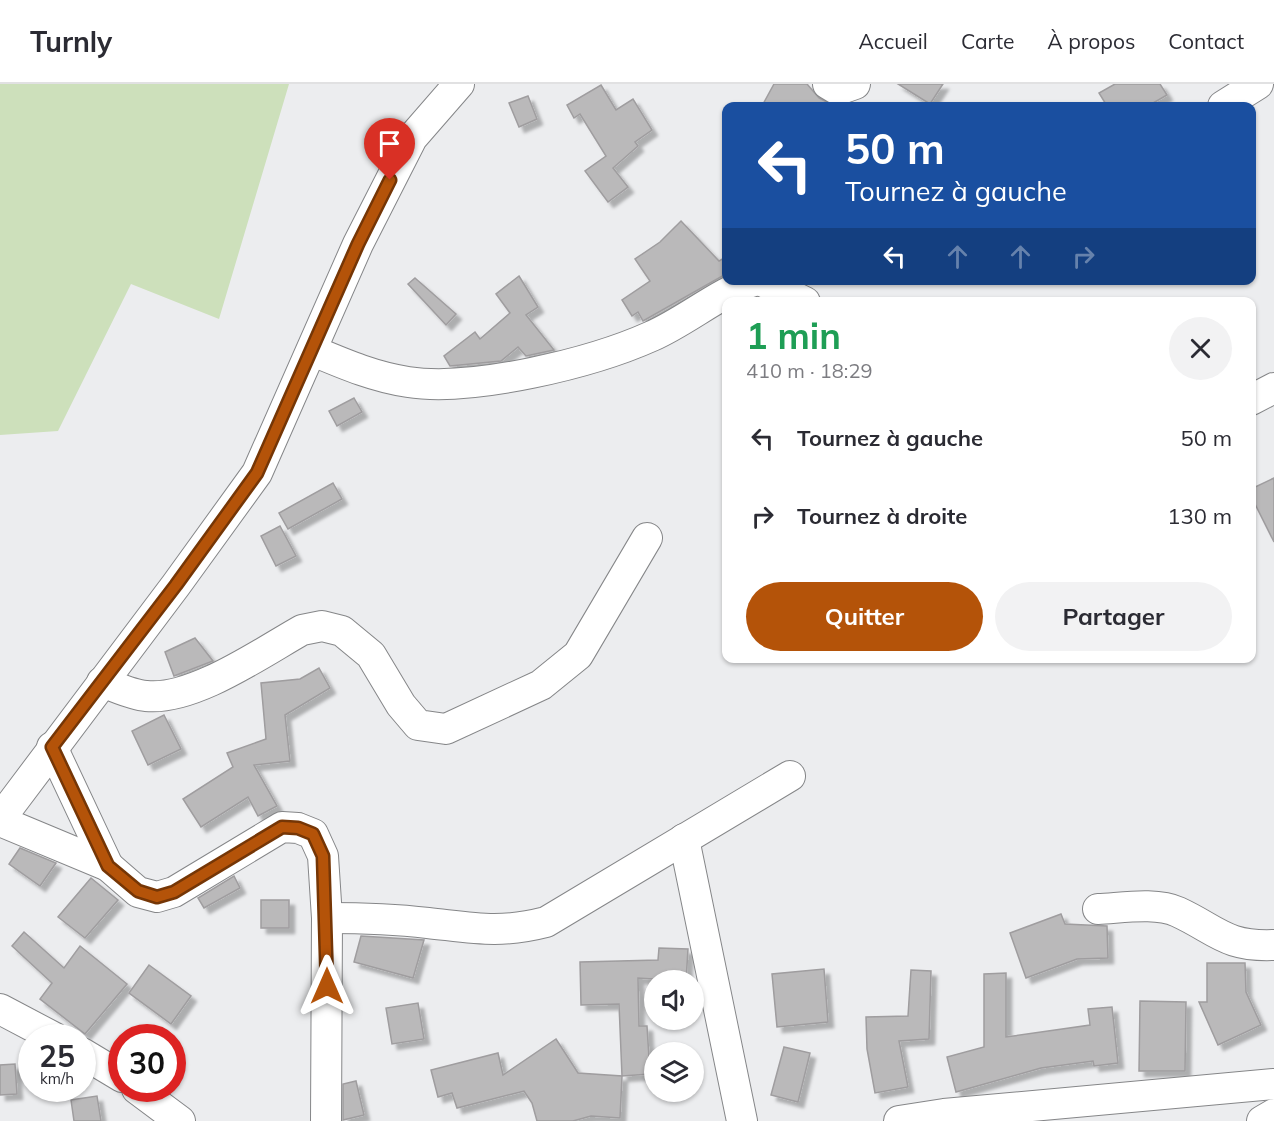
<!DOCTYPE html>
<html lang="fr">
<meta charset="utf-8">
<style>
body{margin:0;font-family:Mulish,sans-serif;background:#f2f2f3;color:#2b2b33;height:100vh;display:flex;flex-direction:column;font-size:22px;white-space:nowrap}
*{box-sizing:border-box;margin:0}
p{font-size:20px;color:#7c7c81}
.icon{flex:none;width:33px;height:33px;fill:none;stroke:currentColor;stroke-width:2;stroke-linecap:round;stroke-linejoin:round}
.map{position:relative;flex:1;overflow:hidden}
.side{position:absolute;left:722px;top:213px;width:534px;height:366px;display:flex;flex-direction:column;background:#fff;border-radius:12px;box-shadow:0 2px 4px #0004}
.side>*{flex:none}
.guide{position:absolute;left:722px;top:18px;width:534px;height:183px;border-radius:12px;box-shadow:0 2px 4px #0004;background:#1a4fa0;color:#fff;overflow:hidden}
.buttons{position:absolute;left:644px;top:886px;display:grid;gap:12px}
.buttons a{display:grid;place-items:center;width:60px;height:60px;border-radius:50%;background:#fff;box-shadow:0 2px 4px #0004;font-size:30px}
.speed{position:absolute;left:18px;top:940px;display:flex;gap:12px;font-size:30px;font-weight:700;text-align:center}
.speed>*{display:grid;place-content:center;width:78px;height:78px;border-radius:50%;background:#fff;box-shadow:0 2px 4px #0004;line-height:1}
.speed small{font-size:15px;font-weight:400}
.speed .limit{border:9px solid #d22;background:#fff;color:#111}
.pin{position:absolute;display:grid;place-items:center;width:51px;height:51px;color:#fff;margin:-62px -26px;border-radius:50% 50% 50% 0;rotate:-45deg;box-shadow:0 0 6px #0007}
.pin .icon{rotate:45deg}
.me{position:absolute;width:66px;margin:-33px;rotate:0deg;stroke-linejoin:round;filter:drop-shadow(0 0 4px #0008)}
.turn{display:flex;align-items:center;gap:21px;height:126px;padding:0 24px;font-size:27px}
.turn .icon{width:78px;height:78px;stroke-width:2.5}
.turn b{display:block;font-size:42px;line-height:51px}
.lanes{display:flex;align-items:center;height:57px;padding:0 24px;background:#0003;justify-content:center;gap:30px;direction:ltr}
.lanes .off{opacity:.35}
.round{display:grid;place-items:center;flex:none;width:63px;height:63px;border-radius:32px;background:#f2f2f3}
.headline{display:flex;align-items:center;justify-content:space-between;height:102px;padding:0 24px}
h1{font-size:36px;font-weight:700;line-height:45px;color:#1e9e55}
.action{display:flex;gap:12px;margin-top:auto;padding:12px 24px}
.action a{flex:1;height:69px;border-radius:36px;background:#b45309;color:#fff;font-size:24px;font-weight:700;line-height:69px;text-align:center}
.action a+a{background:#f2f2f3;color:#2b2b33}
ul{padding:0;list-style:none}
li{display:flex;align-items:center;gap:18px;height:78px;padding:0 24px}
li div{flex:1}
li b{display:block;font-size:22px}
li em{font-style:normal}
header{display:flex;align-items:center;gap:36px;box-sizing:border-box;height:84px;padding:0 30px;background:#fff;border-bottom:2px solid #e1e1e2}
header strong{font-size:28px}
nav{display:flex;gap:33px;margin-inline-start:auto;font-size:21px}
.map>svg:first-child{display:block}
.green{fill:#cde0bb}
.building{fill:#bab9ba;stroke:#9f9d9f;stroke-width:1.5;filter:url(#shadow)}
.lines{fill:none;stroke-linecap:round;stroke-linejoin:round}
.minor-casing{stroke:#858688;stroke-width:32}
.minor{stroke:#fff;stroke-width:30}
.route-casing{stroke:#753606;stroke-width:15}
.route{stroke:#b45309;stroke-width:10}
</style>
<header>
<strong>Turnly</strong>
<nav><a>Accueil</a><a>Carte</a><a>À propos</a><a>Contact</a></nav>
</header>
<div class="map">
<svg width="1274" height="1037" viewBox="0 0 1274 1037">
<defs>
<filter id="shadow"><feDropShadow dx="5.5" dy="5.5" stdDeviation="1.5" flood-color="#0004"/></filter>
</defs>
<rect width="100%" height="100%" fill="#ecedef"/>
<!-- green -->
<path class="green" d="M0,0H289L219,235L131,200L58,347L0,351Z"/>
<!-- building -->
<g class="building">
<path d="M774,0H807L819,14L834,22H762Z"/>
<path d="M898,0H943L930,20Z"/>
<path d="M1115,0H1160L1167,11L1148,22H1107L1099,9Z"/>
<path d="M601,1L616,26L633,15L652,46L635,58L638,62L613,84L628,103L608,118L585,87L606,72L580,30L574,34L567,21Z"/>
<path d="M528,12L537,35L519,43L509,19Z"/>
<path d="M681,137L719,177L726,173V190L643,237L638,228L632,232L622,216L650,197L635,175L660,158Z"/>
<path d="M519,192L538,223L526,231L554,266L526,272L518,263L501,277L450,282L444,272L475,248L480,255L510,229L496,210Z"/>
<path d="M415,194L456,230L446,241L408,200Z"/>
<path d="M354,314L362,328L337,342L329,327Z"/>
<path d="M1274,394V458L1251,412V405Z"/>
<path d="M333,399L342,415L288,445L279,429Z"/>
<path d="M280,442L296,472L276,482L261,452Z"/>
<path d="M195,554L213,577L174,592L165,568Z"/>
<path d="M319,584L330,604L285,631L290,677L254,681L277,722L258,732L248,713L201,743L183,715L233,683L227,669L266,655L261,599L300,595Z"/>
<path d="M164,631L181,665L148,681L132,647Z"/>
<path d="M20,764L56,779L40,802L9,780Z"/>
<path d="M234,792L240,804L204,824L198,814Z"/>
<path d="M91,794L118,816L85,854L58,833Z"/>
<rect x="261" y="816" width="28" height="28"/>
<path d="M1061,830L1065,840L1107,842L1108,874L1077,875L1026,894L1010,849Z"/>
<path d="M24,848L64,884L80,862L127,900L85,950L40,915L52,899L12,862Z"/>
<path d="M361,852L424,856L413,894L354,878Z"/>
<path d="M659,864L688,865L686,897L638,894L639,942H647L650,990L622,992L619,920L581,921L580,878L658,876Z"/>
<path d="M1207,879H1245L1246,908L1261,941L1218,961L1199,918H1207Z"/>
<path d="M149,881L191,912L171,940L129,909Z"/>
<path d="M824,885L828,938L777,943L772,890Z"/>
<path d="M911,886L931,887L929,955L899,957L908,1003L875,1009L867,965L866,933L908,932Z"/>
<path d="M1006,889V953L1090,941L1088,925L1112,923L1118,979L1094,982L1093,977L1041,984L956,1008L947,973L984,963V890Z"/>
<path d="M1140,917L1186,918L1185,987H1139Z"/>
<path d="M418,919L424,955L392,960L386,924Z"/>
<path d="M556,955L578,989L622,992L620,1034L591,1032L573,1037H537L532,1019L524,1007L457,1024L452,1009L438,1013L431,986L498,969L503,991Z"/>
<path d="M784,963L810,969L798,1018L771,1011Z"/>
<path d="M15,980L17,1010L0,1011V981Z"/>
<path d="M356,997L364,1031L343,1036V1000Z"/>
<path d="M97,1012L101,1037H74L71,1016Z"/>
</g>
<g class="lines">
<defs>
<g id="minor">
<path d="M828,0L838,6L855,0"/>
<path d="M1223,22L1258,0"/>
<path d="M760,196L805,218"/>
<path d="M313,267C344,280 374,293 408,298C473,308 592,279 652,252C688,236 719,208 757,196"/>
<path d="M1251,316L1274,304"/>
<path d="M102,598C116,603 132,611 146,612C193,617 261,569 302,546L322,542L342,547L371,571L401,621L418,641L446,645L541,601L578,571L647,454"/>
<path d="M52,663L108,782"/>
<path d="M0,735L176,501L257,389L358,160L412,54L459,0"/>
<path d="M0,737L108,782L138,808L157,813L174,808L282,743L298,744L313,750L323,772L327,834L326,1037"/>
<path d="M684,755L742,1037"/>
<path d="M1098,825C1122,824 1156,818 1178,828C1217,846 1225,863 1274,861"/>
<path d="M327,834C361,834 394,835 428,839C474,844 499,850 546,838L790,692"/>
<path d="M0,925L55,954"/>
<path d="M82,969L122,993"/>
<path d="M137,1005L180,1037"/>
<path d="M899,1037L944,1030L1274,1000"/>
<path d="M1262,1037L1274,1030"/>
</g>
</defs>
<!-- minor casing -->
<use href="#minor" class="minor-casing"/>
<!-- minor -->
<use href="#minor" class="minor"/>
</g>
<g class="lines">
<defs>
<path id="route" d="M327,902L323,772L313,750L298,744L282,743L174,808L157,813L138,807L108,782L52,663L176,501L257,389L358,160L390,96"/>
</defs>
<!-- route casing -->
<use href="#route" class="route-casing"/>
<!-- route -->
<use href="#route" class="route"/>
</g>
</svg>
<div class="buttons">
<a><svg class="icon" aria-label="sound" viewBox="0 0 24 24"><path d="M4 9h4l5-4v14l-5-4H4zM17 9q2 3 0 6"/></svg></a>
<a><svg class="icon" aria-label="layers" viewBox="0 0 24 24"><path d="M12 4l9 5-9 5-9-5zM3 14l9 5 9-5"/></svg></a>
</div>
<div class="speed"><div>25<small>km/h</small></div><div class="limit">30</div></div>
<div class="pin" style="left:390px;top:96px;background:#d93025"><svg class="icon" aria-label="arrive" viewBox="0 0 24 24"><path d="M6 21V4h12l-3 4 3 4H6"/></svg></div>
<svg class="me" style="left:327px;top:902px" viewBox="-20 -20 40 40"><path d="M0-17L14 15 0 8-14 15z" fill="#b45309" stroke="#fff" stroke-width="4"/></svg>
<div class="guide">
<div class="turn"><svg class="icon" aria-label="left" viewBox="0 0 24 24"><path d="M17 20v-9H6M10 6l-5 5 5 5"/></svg><div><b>50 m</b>Tournez à gauche</div></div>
<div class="lanes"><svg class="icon" aria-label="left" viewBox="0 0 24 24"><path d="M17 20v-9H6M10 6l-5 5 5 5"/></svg><svg class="icon off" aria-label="ahead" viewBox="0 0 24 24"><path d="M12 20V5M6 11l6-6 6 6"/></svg><svg class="icon off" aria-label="ahead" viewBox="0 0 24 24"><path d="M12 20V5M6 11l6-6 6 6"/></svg><svg class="icon off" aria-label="right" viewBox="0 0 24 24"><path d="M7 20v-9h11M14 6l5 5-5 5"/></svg></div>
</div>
<section class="side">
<div class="headline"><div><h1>1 min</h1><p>410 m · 18:29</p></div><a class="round"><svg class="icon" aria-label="close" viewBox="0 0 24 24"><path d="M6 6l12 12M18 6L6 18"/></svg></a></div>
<ul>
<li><svg class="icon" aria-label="left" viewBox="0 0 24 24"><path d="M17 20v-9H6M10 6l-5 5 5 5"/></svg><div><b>Tournez à gauche</b></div><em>50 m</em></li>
<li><svg class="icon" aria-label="right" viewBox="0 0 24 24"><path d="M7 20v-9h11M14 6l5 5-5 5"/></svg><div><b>Tournez à droite</b></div><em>130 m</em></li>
</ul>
<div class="action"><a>Quitter</a><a>Partager</a></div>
</section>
</div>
